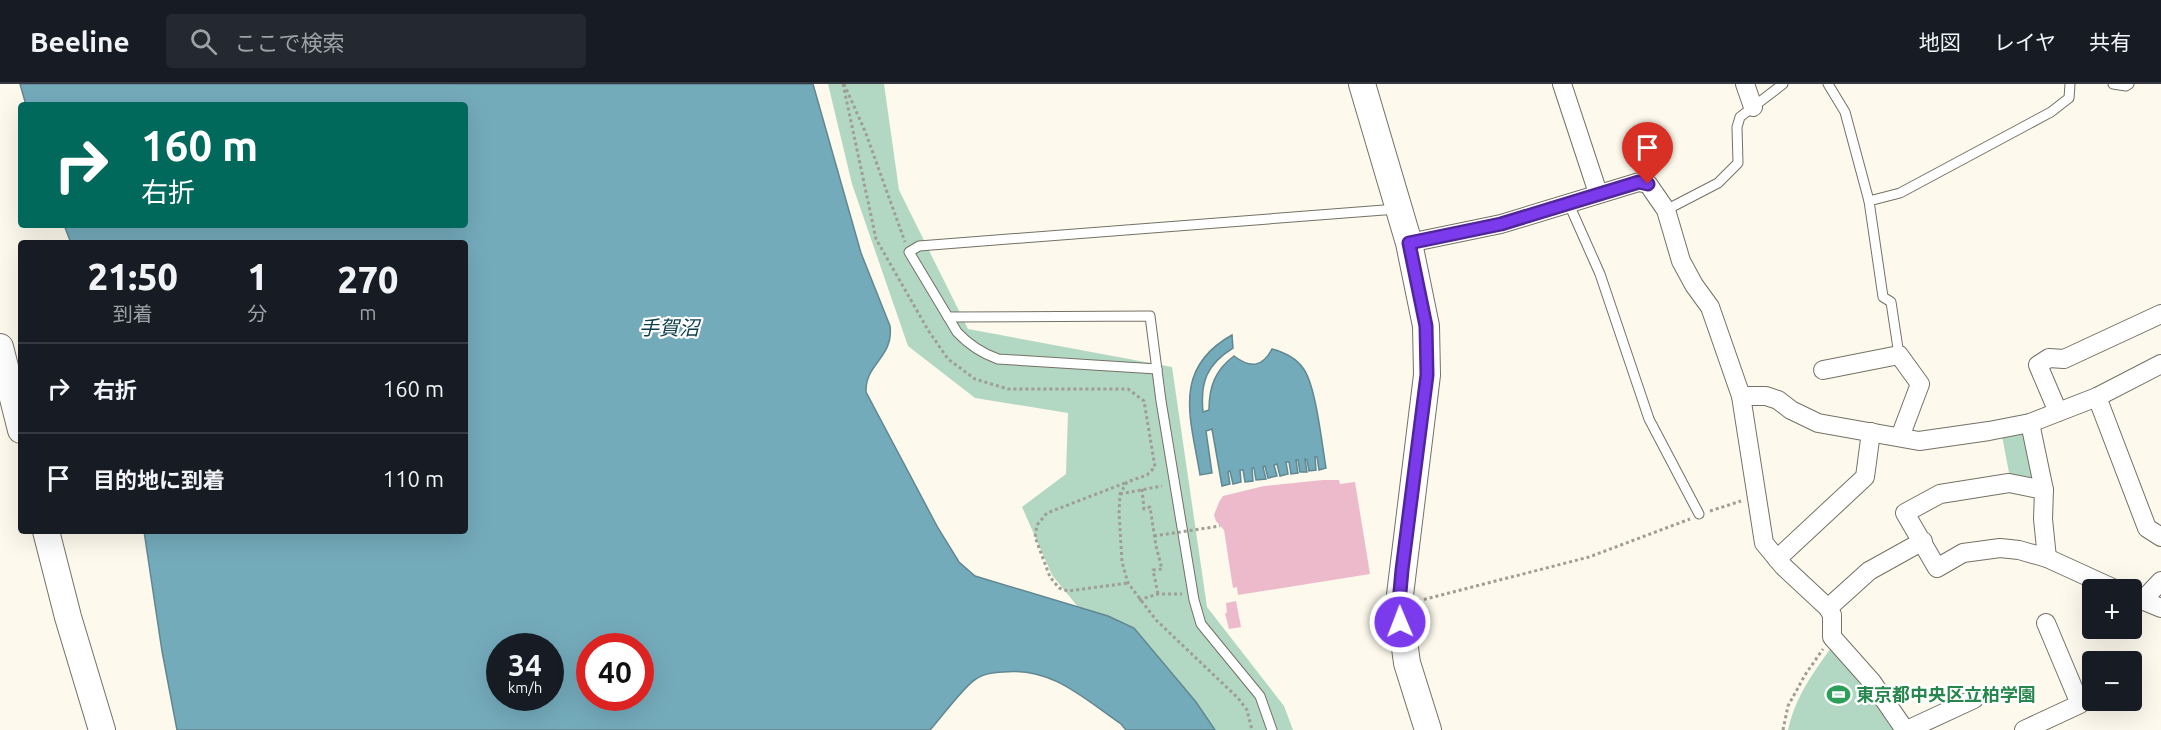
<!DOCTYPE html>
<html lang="ja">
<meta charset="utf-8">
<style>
body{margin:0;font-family:Ubuntu,"Noto Sans JP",sans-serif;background:#242831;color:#f1f3f6;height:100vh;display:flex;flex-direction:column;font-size:22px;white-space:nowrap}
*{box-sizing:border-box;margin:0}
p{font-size:20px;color:#9ea1a6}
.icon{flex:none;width:33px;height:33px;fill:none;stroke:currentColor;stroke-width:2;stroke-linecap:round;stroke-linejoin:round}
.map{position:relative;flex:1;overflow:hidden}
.panel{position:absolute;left:18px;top:156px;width:450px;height:294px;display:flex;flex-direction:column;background:#171b24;border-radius:6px;box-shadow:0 6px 24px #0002}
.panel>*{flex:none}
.banner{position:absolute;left:18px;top:18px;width:450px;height:126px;border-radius:6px;box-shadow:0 6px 24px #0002;background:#00695c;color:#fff;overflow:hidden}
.controls{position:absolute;left:2082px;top:495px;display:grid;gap:12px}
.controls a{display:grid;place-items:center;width:60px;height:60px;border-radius:6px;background:#171b24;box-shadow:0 6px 24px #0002;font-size:30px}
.speed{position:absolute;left:486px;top:549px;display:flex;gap:12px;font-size:30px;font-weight:700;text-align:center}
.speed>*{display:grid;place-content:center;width:78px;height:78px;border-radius:50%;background:#171b24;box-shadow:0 6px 24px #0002;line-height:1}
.speed small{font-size:15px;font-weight:400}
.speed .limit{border:9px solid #d22;background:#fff;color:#111}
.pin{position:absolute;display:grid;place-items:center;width:51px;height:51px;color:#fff;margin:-62px -26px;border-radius:50% 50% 50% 0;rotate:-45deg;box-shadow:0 0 6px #0007}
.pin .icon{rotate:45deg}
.me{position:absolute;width:66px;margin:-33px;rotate:359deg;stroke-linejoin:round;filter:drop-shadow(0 0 4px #0008)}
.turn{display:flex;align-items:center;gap:21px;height:126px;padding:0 24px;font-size:27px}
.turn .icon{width:78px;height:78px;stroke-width:2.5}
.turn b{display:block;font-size:42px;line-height:51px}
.eta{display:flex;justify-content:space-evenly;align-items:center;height:102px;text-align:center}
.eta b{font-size:36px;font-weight:800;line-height:42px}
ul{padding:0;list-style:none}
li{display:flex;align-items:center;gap:18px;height:90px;padding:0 24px;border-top:2px solid #363941}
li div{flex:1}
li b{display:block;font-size:22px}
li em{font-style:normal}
header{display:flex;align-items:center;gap:36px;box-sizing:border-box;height:84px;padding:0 30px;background:#171b24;border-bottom:2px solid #363941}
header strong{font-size:28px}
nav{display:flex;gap:33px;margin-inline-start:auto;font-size:21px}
.search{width:420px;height:54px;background:#242831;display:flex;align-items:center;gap:15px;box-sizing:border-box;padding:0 21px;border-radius:6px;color:#9ea1a6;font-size:22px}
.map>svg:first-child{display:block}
.green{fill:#b2d8c3}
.water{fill:#74abbb;stroke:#618791;stroke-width:1.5;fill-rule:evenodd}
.building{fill:#ecbacb}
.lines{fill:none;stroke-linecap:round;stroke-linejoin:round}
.lane-casing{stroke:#757166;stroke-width:11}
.street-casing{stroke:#757166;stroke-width:20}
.secondary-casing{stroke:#757166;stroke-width:28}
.path{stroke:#9f9d94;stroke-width:3;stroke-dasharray:3 3;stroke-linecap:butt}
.lane{stroke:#fff;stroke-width:9}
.street{stroke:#fff;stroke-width:18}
.secondary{stroke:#fff;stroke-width:26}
.path-bridge{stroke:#9f9d94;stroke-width:3;stroke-dasharray:3 3;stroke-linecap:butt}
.route-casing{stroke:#51269a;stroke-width:15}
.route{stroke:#7c3aed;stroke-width:10}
.labels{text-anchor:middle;stroke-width:4.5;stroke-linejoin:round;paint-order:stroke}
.leisure-label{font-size:18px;font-weight:bold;fill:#27864d;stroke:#fff;text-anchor:start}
.water-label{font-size:20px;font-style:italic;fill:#0e404d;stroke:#fff}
</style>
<header>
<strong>Beeline</strong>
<div class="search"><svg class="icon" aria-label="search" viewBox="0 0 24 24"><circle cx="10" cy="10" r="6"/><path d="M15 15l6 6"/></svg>ここで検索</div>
<nav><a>地図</a><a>レイヤ</a><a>共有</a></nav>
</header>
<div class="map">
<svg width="2161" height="646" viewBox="0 0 2161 646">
<rect width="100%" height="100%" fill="#fdf9ec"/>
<!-- green -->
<g class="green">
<path d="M828,0H884L899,106L968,245L1172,283L1207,523L1284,622L1293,646H1178L1052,491L1022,423L1066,390L1068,329L975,314L908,262L852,100Z"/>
<path d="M2020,347L2026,352L2034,393L2029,397L2010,394L2002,352Z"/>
<path d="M1834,560L1901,646H1788C1795,613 1814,587 1834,560Z"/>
</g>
<!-- water -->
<g class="water">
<path d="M20,0H813L861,169L890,242C894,274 865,279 866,308L938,444L959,478L975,492L1108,532L1134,544L1196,618L1215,646H1126L1121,640C1083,614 1052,583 1003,588C995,588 983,590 976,595C964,602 941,634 930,646H177L162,567L144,447H465V159H71L64,141H465V21H26ZM500,562H550V614H500ZM590,562H640V614H590Z"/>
<path d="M1232,251L1233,264C1207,280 1200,298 1203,328L1209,326C1209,303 1215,286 1234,272C1250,284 1262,284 1272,265C1283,268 1296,274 1303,284C1316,301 1322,361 1326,384L1319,386L1317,373H1315L1316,386L1309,387L1307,376L1305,375L1307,388H1300L1298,376H1296L1298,389L1291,390L1289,378H1286L1288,390L1280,392L1277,380L1274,381L1277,392L1268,394L1265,382L1263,383L1266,395L1256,396L1254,384H1252L1253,397L1245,398L1243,386H1240L1241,398L1233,400L1230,387L1228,388L1230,400L1222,402L1212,345L1206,347L1212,389L1200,391C1191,335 1171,285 1232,251Z"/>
</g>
<!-- building -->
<g class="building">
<path d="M1323,396H1339L1340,400L1355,398L1370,490L1238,511L1237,503L1233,504L1224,446L1216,437L1214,431L1219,418L1223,412L1264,402Z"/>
<path d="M1236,517L1241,543L1229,545L1225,529H1227L1226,519Z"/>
</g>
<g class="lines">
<defs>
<g id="lane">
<path d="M1828,0L1845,28L1869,117L1883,213L1891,218L1899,271"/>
<path d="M2113,0L2126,2L2129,0"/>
<path d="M1869,117L1900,109L2051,28L2069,14L2070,0"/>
<path d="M1568,118L1600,190L1649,335L1699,430"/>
<path d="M1666,126L1718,99L1738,79L1737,43L1740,33L1783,0"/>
<path d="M948,233L1150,232L1161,317L1194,516L1201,540L1260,612L1272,646"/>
<path d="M1157,285L998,275C981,269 969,261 957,248L909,168L919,162L1397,125"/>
</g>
<g id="street">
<path d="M1562,0L1598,109"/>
<path d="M1745,0L1753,23"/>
<path d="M1409,159L1501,140L1639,98L1648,100L1666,126L1681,177L1694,201L1710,223L1741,312L1764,459L1783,482L1828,524L1832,531V553L1872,598L1905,646"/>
<path d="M1823,286L1899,271L1920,300L1900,353"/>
<path d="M1741,312H1766L1778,316L1791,326L1818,339L1919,357L1989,347L2030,339L2097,313L2161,280"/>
<path d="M2097,313L2147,444L2161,453"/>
<path d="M2058,328L2038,281L2049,274L2064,275L2161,230"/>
<path d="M2030,339L2044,406L2043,435L2047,474"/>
<path d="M2044,406L2009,399L1940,410L1905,429L1937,484L1963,469L2000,464L2019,466L2047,474L2117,506"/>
<path d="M1777,475L1865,393L1871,348"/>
<path d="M2132,512L2161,524"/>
<path d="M2142,517L2161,497"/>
<path d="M1828,524L1869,487L1923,457"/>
<path d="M1907,646L1974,615"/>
<path d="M2024,646L2080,620L2046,539"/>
</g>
<g id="secondary">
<path d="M1362,0L1409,159L1426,242L1427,291L1399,519L1407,579L1428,646"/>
<path d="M0,263L21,346"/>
<path d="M46,447L68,533L102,646"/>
</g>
</defs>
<!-- lane casing -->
<use href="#lane" class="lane-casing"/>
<!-- street casing -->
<use href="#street" class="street-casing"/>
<!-- secondary casing -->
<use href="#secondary" class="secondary-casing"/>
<!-- path -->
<g class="path">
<path d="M843,0L876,155L928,246L948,275L975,295L1008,305H1128L1144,317L1155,383L1147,391L1127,398L1120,410L1119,428L1122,478L1128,499L1156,536L1238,614L1247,626L1252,646"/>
<path d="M844,0L865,47L905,158"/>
<path d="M1125,399L1047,429L1037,441L1035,453L1050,493L1059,504L1068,507L1128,499"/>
<path d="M1142,405L1144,425L1150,423L1156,462L1162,485L1153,486L1158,510"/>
<path d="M1120,410L1162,402"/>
<path d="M1710,427L1741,417"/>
<path d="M1139,516L1158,510H1182"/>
<path d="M1418,517L1589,473L1690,435"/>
<path d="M1783,646L1788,622L1805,591L1823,565"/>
</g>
<!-- lane -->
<use href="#lane" class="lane"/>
<!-- street -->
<use href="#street" class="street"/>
<!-- secondary -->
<use href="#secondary" class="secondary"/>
<!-- path-bridge -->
<path class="path-bridge" d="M1154,452L1220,442"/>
</g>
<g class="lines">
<defs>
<path id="route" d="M1400,538L1399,519L1402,486L1427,291L1426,242L1409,159L1501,140L1639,98L1648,100"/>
</defs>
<!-- route casing -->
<use href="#route" class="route-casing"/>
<!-- route -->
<use href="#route" class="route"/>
</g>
<!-- icons -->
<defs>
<symbol id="stadium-bare" viewBox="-9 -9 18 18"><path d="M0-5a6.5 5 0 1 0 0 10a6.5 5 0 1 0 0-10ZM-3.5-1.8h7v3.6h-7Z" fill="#2e9e5b" stroke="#fff" stroke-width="2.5" paint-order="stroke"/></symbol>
</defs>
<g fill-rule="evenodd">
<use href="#stadium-bare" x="1822" y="594" width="33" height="33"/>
</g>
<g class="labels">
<!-- leisure labels -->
<g class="leisure-label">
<text x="1856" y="617">東京都中央区立柏学園</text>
</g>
<!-- water labels -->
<g class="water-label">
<text x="669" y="251">手賀沼</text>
</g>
</g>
</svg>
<div class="controls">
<a>+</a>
<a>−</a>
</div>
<div class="speed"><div>34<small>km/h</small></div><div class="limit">40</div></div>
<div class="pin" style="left:1648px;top:100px;background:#d93025"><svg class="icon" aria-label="arrive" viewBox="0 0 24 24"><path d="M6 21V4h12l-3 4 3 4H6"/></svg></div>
<svg class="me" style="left:1400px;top:538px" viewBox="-20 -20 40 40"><circle r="17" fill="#7c3aed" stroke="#fff" stroke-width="3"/><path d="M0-11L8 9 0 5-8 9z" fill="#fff"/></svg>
<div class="banner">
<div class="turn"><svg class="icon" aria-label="right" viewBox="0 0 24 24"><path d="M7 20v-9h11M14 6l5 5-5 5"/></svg><div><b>160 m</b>右折</div></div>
</div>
<section class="panel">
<div class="eta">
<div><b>21:50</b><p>到着</p></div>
<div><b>1</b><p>分</p></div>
<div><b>270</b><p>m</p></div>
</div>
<ul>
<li><svg class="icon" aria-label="right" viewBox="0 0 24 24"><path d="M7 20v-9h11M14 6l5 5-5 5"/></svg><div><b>右折</b></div><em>160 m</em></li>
<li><svg class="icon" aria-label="arrive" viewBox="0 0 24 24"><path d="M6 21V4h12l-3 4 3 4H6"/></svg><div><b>目的地に到着</b></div><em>110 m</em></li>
</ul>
</section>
</div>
